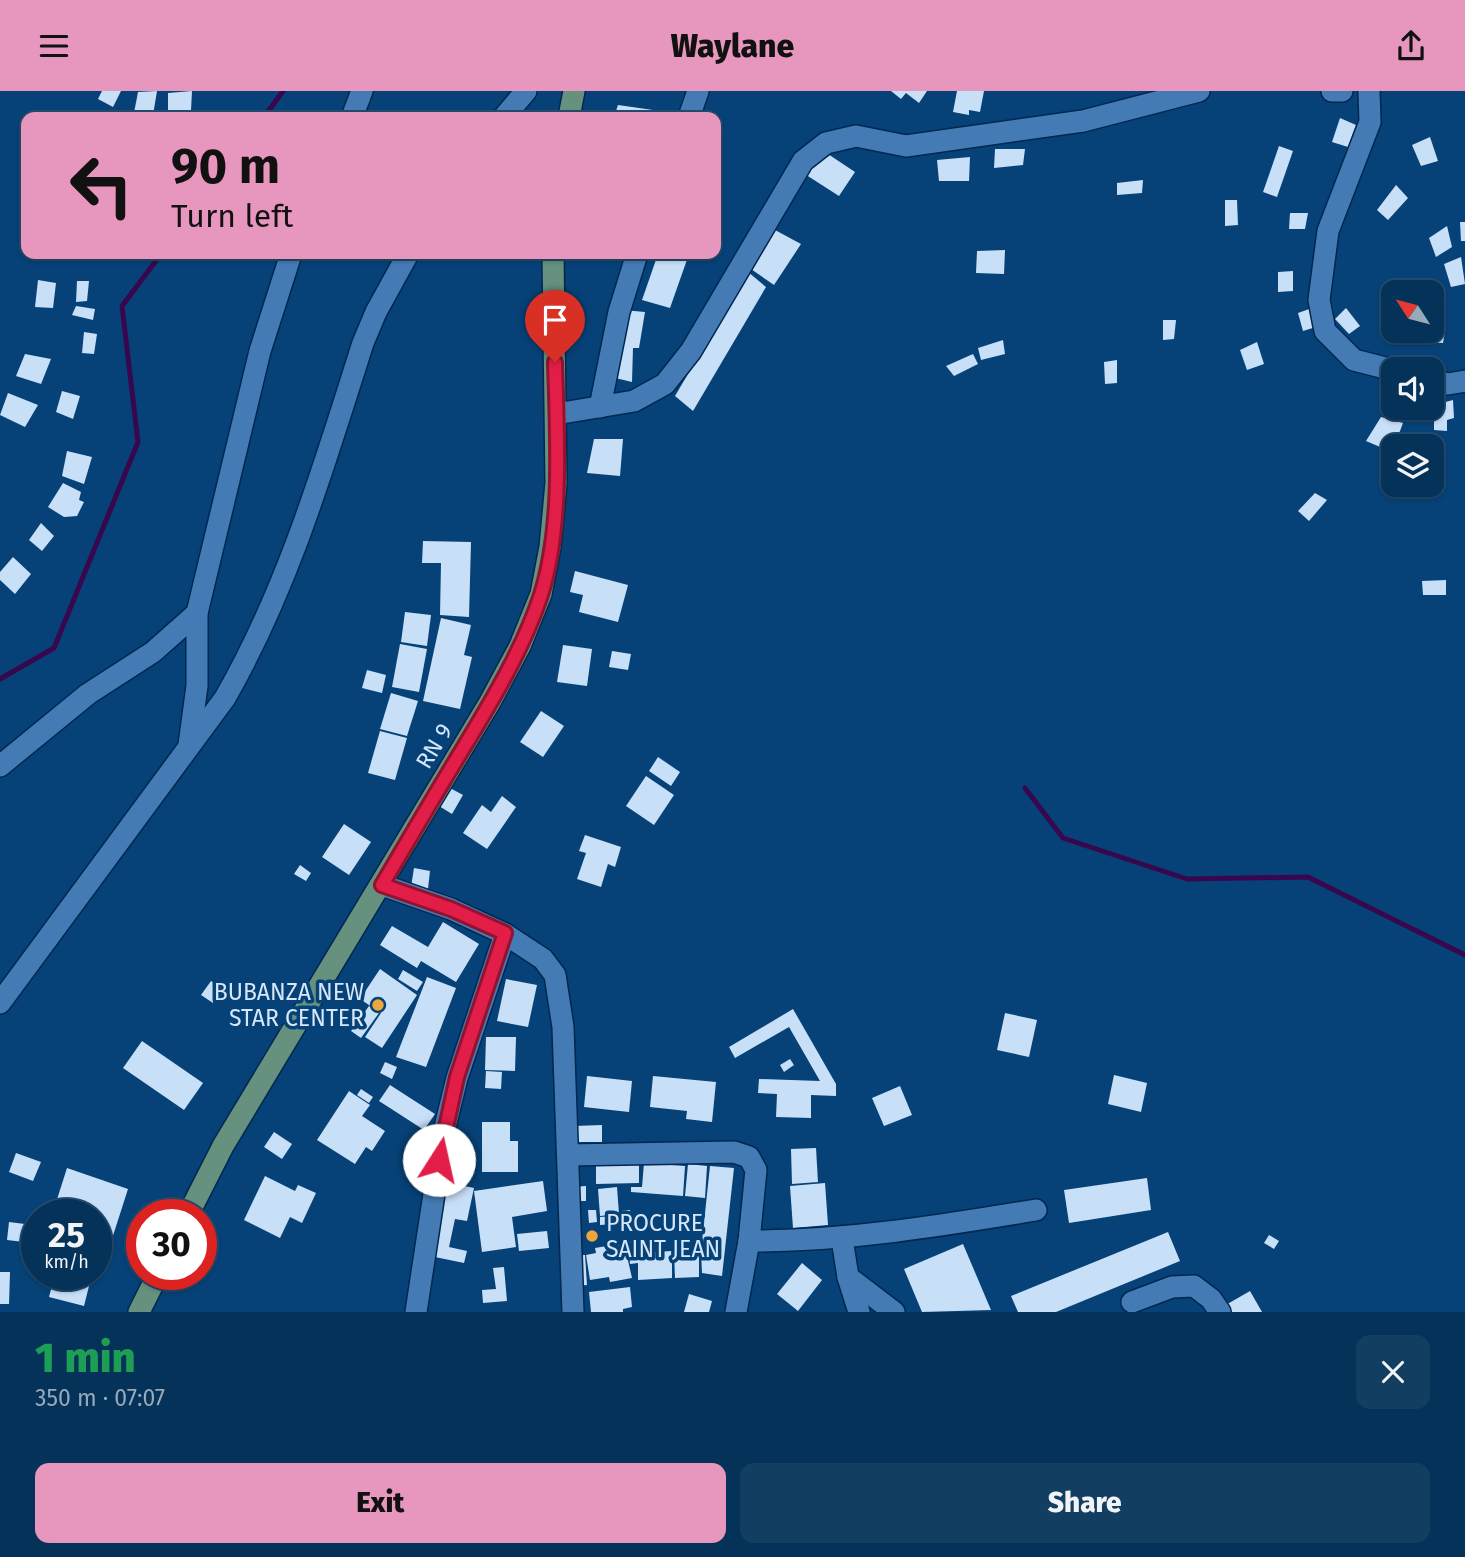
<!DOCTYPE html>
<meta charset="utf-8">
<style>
body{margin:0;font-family:"Fira Sans",sans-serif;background:#123e62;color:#f1f3f6;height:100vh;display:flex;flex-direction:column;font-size:26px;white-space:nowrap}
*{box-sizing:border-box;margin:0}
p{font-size:23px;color:#97aaba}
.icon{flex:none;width:38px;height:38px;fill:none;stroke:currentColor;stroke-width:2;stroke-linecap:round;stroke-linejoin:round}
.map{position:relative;height:1221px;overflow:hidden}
.side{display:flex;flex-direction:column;background:#043259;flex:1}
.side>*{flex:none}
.top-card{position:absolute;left:21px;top:21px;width:700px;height:147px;border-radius:14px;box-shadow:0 2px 5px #0004,0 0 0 2px #254d6f;background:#e797bd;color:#111;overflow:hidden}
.needle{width:46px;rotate:306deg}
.controls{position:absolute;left:1381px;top:189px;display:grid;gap:14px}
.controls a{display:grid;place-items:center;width:63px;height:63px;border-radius:14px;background:#043259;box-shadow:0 2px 5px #0004,0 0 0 2px #254d6f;font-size:35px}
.speed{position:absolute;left:21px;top:1108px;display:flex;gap:14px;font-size:35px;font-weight:700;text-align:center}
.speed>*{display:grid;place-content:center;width:91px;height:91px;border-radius:50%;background:#043259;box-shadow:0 2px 5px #0004,0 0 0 2px #254d6f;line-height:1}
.speed small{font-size:18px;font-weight:400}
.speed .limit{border:10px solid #d22;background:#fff;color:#111}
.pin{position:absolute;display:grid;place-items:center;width:60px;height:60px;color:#fff;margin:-72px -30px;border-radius:50% 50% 50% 0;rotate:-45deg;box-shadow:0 0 7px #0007}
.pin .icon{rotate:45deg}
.me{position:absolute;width:77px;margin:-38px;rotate:10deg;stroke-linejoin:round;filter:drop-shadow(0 0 5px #0008)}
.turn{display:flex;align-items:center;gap:24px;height:147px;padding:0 35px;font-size:32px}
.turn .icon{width:91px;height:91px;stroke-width:2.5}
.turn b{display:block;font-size:49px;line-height:60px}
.round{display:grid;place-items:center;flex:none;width:74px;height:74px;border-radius:14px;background:#123e62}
.headline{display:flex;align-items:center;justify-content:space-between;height:119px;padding:0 35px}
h1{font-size:42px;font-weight:800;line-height:52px;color:#1e9e55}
.button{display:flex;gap:14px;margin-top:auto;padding:14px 35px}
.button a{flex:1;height:80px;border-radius:14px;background:#e797bd;color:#111;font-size:28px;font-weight:800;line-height:80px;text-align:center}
.button a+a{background:#123e62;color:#f1f3f6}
header{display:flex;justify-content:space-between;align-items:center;height:91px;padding:0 35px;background:#e797bd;color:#111;font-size:32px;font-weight:800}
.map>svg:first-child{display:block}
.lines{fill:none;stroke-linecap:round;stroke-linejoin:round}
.stream{stroke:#38074e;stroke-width:5}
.building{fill:#c8dff8}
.minor-casing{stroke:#002850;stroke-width:24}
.major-casing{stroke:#002850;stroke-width:24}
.minor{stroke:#457bb5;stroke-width:21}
.major{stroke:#65917e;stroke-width:21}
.route-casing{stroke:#92132f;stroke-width:18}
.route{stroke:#e11d48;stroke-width:12}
.poi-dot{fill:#f0a63e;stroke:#064277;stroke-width:2.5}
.labels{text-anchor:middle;stroke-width:7;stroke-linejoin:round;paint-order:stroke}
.street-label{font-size:23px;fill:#d6e7fa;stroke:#064277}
.poi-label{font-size:23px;fill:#d6e7fa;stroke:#064277;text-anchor:end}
</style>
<header><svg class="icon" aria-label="menu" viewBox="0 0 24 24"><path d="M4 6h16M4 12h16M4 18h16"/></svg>Waylane<svg class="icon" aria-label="share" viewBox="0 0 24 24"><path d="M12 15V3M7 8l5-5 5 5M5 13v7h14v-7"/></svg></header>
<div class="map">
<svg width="1465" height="1221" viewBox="0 0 1465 1221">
<rect width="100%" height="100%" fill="#064277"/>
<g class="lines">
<!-- stream -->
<g class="stream">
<path d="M264,26L283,0"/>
<path d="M0,588L54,557L138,351L122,215L161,163"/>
<path d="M1025,697L1063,747L1187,788L1308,786L1465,864"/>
</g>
</g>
<!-- building -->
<g class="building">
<path d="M102,0H121L113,16L98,8Z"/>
<path d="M157,0L153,24L134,22L138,1Z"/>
<path d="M192,0L191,19L168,22V2Z"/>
<path d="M891,0H927L919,12L906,2L901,8Z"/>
<path d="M957,0H984L980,21L969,19V24L953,21Z"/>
<path d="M618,14L653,19L652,26H614Z"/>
<path d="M1340,27L1356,34L1348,56L1332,51Z"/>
<path d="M716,37L723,38L720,56H716Z"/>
<path d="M1430,46L1438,70L1421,75L1412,54Z"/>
<path d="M1279,55L1293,60L1277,106L1263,101Z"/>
<path d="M995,58H1025L1023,74L994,77Z"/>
<path d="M822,59L855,81L839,105L800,80Z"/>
<path d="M970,66L969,90H939L937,69Z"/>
<path d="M1143,89L1142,102L1117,104V92Z"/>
<path d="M1396,94L1408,107L1388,129L1377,119Z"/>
<path d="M1225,109H1237L1238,134L1225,135Z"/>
<path d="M1290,122H1308L1305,138H1289Z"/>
<path d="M1460,131H1465V150H1461Z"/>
<path d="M1447,135L1452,156L1436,166L1429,147Z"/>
<path d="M775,139L801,153L774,194L751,178Z"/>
<path d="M1005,159L1004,183L976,182L977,160Z"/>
<path d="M658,163H689L670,217L642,209Z"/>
<path d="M1461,166L1465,193L1451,196L1444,173Z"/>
<path d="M1293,180V200L1278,201V181Z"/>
<path d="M748,181L766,196L693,320L675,305Z"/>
<path d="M38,189L56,192L53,217L35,216Z"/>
<path d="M77,190H89L87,210L76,211Z"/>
<path d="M76,215L95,218L93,229L72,224Z"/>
<path d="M1312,217L1316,236L1303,240L1298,222Z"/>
<path d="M1346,217L1360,235L1349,243L1335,228Z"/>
<path d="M623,219L645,221L639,257H633L632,291L611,286Z"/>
<path d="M1163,229H1176L1174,248L1163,249Z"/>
<path d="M1432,235L1446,236L1443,252L1422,251L1423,240H1432Z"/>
<path d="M84,241L97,243L94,263L82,262Z"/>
<path d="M1003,249L1005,263L981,269L978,257Z"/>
<path d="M1257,251L1264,273L1247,279L1240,259Z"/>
<path d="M25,263L51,268L41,293L16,285Z"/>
<path d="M973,263L978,273L954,285L946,275Z"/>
<path d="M1117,269V292L1105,293L1104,271Z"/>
<path d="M62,300L80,305L73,328L56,321Z"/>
<path d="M8,302L38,314L25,336L0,324Z"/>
<path d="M1453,309L1454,327L1447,329V340L1434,339V314Z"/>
<path d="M1381,326L1403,332L1392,361L1366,350Z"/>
<path d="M594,348H623L620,385L587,382Z"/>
<path d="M67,360L92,366L84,393L62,385Z"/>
<path d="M63,392L81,401L79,409L84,411L77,425L64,426L48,416Z"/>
<path d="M1315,402L1327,409L1309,430L1298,420Z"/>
<path d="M41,432L54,445L42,460L29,449Z"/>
<path d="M423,450L471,451L469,526L440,524L441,472H422Z"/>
<path d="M13,466L31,483L15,503L0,489V481Z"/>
<path d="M575,480L628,494L618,531L579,521L583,504L570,501Z"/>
<path d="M1446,489V504H1423L1422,490Z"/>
<path d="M405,521L431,524L427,555L401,551Z"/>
<path d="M441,527L471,534L464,564L472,566L460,618L423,610Z"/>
<path d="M400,553L427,558L419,601L392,596Z"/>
<path d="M563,554L592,558L587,595L557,591Z"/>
<path d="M612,560L631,563L628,579L609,576Z"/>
<path d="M367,579L386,584L382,602L362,597Z"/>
<path d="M391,602L418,610L407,645L380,638Z"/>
<path d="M541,620L564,635L543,666L520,651Z"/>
<path d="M380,640L407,647L395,689L368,682Z"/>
<path d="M658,666L680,681L671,695L649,680Z"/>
<path d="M646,685L674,704L654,734L626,715Z"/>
<path d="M450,697L463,704L452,723L439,715Z"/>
<path d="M502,705L516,716L487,758L463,742L482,714L491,721Z"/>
<path d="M344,733L371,751L349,784L322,766Z"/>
<path d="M585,744L621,756L615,776L608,773L601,796L577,788L586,762L579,760Z"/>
<path d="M300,774L311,782L306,790L294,783Z"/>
<path d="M414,777L430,780L428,798L411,796Z"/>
<path d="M443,831L479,853L456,891L421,870L417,877L380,854L392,835L428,856Z"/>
<path d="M380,878L417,904L382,957L365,946L381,922L360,908Z"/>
<path d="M403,879L423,891L417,900L398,888Z"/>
<path d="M427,886L456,897L426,976L396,966Z"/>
<path d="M506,888L537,894L528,936L497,930Z"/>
<path d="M211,890L223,898L213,912L201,904Z"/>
<path d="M369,915L379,922L361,947L351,940Z"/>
<path d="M793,918L836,993V1005L811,1004V1027L776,1026L777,1003L758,1002L759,988L820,990L789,936L735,967L729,956Z"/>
<path d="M1005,922L1037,929L1029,966L997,959Z"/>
<path d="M486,946H516L515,980L485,979Z"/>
<path d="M142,950L203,992L184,1019L123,977Z"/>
<path d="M790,968L794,974L784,981L780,974Z"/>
<path d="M385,971L397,976L392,988L380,982Z"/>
<path d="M486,980L502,981L501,998L485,997Z"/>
<path d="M1114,984L1147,992L1141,1021L1108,1013Z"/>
<path d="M587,985L632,990L629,1021L584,1016Z"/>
<path d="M653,985L716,991L712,1031L686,1028L687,1020L650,1016Z"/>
<path d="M390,994L435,1023L424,1039L379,1010Z"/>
<path d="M900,995L912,1024L884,1035L872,1007Z"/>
<path d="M361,998L373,1006L369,1012L357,1004Z"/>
<path d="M349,1000L370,1014L362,1025L385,1040L372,1060L366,1056L355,1073L317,1049Z"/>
<path d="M482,1031H510V1050H518V1081H482Z"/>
<path d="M602,1034V1051H574V1035Z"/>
<path d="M274,1041L292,1053L282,1068L264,1056Z"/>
<path d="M816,1057L818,1091L792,1093L791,1058Z"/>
<path d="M16,1062L41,1071L33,1090L9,1081Z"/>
<path d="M596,1070H639V1092L596,1093Z"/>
<path d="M644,1072L685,1075L683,1105L631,1101V1096H642Z"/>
<path d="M688,1073L707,1075L705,1107L685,1105Z"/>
<path d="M710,1075L734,1077L722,1185L702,1182L701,1160Z"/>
<path d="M67,1077L128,1098L110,1154L100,1150L97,1162L96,1124H52Z"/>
<path d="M265,1085L295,1100L298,1094L316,1102L302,1132L290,1126L280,1147L244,1129Z"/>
<path d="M1147,1087L1151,1119L1069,1132L1064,1099Z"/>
<path d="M543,1090L547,1120L512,1126L516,1156L482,1161L474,1100Z"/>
<path d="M446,1091L474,1097L467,1130L455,1128L449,1156L467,1160L464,1172L430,1165Z"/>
<path d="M825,1092L828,1134L793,1137L790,1095Z"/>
<path d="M586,1095V1110H572V1096Z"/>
<path d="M617,1096L619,1123L600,1125L598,1098Z"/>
<path d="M588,1119H596L597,1131L589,1132Z"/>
<path d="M630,1119L631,1133L615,1134V1126L622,1125L621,1120Z"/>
<path d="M613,1125L614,1133L600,1134V1126Z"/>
<path d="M9,1131L25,1133L24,1151L7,1149Z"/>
<path d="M547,1140L549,1157L519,1160L517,1143Z"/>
<path d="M1168,1141L1180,1170L1056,1221H1018L1011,1205Z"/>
<path d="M1269,1144L1279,1150L1274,1158L1264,1152Z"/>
<path d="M628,1150H635L637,1169V1162L672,1160V1187L638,1189V1172L630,1173Z"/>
<path d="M624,1152L632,1187L610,1191L609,1186L590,1189L586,1164L596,1162L595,1157Z"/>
<path d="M963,1153L991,1219L922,1221L904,1178Z"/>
<path d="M674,1160H699V1186L675,1187Z"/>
<path d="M585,1164L587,1194L575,1195L573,1165Z"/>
<path d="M802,1172L822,1189L798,1220L777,1203Z"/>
<path d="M504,1176L507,1210L483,1212L482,1199L496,1198L493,1177Z"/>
<path d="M0,1181H10L9,1213H0Z"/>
<path d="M55,1183H92L84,1215L49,1206Z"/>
<path d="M630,1196L632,1216L623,1218V1221H591L589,1201Z"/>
<path d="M1250,1200L1262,1221H1227L1224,1215Z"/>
<path d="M689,1203L712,1210L709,1221H684Z"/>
</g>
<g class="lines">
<defs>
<g id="minor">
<path d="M1332,0H1342"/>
<path d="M1369,0L1370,31L1328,140L1319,209L1325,240L1354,269L1393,279"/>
<path d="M352,26L362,0"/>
<path d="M504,26L526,0"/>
<path d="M689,26L698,0"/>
<path d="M1432,289L1448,293L1465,290"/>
<path d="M600,316L619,221L637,163"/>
<path d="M556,323L634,310L665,293L691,260L803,70L826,52L856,45L906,55L1083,30L1199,0"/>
<path d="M189,654L197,595V522"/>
<path d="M0,675L88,603L153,561L197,522L260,260L291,163"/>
<path d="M382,794L451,818L505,843L543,868L555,884L563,936L573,1221"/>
<path d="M0,912L225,607C289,495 324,374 363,252L376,221L408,163"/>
<path d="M568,1064L734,1061L749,1066L756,1079L749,1150C847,1150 940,1135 1036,1119"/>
<path d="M842,1148L848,1186L894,1221"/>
<path d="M848,1186L859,1221"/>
<path d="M1132,1211L1172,1196L1194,1195L1211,1208L1220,1221"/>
<path d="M416,1221L443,1044L457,987L505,843"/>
<path d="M736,1221L749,1150"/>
</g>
<g id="major">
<path d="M569,26L574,0"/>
<path d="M188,1124L223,1055L490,611L520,555L541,503L550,456L556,392L553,163"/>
<path d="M139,1221L158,1183"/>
</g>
</defs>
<!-- minor casing -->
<use href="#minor" class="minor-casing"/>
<!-- major casing -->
<use href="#major" class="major-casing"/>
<!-- minor -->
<use href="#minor" class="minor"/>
<!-- major -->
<use href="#major" class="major"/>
</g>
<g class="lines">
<defs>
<path id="route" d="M439,1069L457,986L505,842L451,818L382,794C409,748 436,702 464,656C493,608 523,558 541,504C563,434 557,344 555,271"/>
</defs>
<!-- route casing -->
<use href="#route" class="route-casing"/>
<!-- route -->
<use href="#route" class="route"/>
</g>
<!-- markers -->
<g class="poi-dot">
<circle cx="378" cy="914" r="7"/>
<circle cx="592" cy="1145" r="7"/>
</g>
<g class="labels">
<!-- street labels -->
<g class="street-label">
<text transform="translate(434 655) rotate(-59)" y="8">RN 9</text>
</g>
<!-- poi labels -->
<g class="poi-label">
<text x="364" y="909">BUBANZA NEW<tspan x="364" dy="26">STAR CENTER</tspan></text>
<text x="606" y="1140" text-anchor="start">PROCURE<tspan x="606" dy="26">SAINT JEAN</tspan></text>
</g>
</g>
</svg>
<div class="controls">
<a><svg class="needle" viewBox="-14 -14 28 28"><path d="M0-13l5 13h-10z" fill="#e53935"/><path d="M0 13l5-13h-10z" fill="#97aaba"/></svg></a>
<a><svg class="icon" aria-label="sound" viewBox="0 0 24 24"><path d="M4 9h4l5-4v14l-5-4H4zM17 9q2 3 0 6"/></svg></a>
<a><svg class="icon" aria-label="layers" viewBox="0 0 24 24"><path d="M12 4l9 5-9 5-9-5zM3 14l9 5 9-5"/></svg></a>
</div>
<div class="speed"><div>25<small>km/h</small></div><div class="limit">30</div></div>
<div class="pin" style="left:555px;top:271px;background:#d93025"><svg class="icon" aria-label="arrive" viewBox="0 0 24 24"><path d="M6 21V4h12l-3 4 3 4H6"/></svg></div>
<svg class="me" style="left:439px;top:1069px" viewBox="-20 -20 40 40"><circle r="19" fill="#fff"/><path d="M0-13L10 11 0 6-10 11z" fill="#e11d48"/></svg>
<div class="top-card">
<div class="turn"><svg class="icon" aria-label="left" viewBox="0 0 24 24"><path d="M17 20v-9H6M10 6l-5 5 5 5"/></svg><div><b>90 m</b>Turn left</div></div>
</div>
</div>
<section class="side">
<div class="headline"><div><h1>1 min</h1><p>350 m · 07:07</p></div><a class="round"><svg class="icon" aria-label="close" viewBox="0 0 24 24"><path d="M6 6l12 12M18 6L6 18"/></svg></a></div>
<div class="button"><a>Exit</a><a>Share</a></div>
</section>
